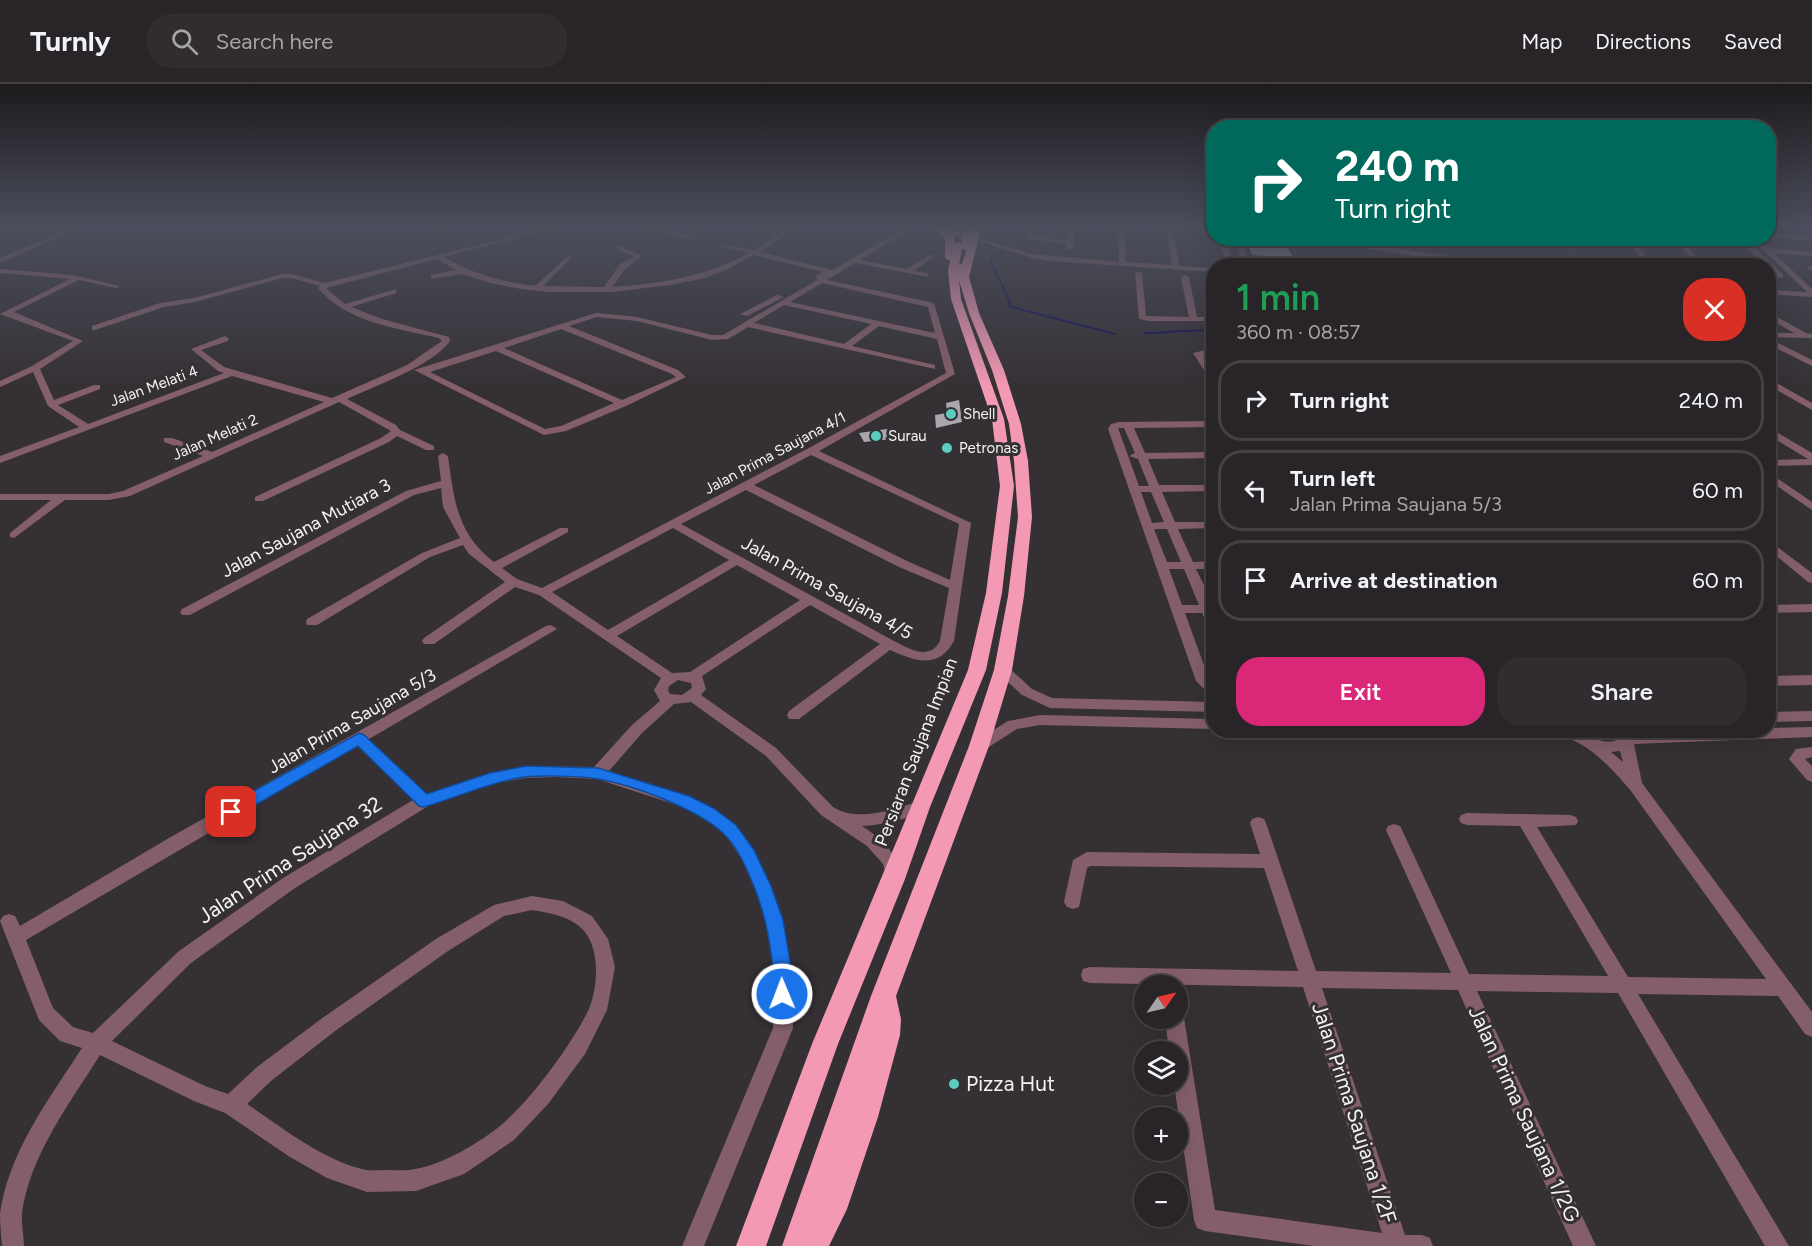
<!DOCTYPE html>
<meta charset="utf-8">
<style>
body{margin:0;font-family:Figtree,sans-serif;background:#302c2f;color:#f1f3f6;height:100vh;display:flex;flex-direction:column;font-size:22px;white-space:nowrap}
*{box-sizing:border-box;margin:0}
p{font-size:20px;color:#a5a4a7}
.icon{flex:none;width:33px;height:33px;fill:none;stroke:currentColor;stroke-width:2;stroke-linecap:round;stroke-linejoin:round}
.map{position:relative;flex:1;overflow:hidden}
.details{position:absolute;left:1206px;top:174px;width:570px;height:480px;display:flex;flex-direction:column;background:#282427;border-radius:24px;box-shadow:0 6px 24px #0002,0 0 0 2px #444144}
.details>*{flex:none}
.guide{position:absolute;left:1206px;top:36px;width:570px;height:126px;border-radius:24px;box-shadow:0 6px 24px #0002,0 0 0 2px #444144;background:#00695c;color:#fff;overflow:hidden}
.needle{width:39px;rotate:56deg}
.tools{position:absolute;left:1134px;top:891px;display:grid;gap:12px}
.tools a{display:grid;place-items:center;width:54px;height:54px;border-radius:50%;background:#282427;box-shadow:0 6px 24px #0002,0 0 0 2px #444144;font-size:30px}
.pin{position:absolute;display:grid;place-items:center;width:51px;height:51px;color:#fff;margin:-26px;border-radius:12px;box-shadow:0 3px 9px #0006}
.me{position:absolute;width:66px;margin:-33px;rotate:359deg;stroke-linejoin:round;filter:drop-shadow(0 0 4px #0008)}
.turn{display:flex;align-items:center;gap:21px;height:126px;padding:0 30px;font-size:27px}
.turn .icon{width:78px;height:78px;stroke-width:2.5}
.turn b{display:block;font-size:42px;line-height:51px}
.round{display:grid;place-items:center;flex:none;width:63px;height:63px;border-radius:24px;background:#302c2f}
.headline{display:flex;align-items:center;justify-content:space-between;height:102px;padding:0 30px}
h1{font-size:36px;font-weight:600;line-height:45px;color:#1e9e55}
.action{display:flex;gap:12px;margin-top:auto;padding:12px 30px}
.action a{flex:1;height:69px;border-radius:24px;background:#db2777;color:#fff;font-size:24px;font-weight:600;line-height:69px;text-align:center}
.action a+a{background:#302c2f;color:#f1f3f6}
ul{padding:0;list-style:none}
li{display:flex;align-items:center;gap:18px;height:81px;margin:0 12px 9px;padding:0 18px;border:3px solid #444144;border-radius:24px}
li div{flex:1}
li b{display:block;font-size:22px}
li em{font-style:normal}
header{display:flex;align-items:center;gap:36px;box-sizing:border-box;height:84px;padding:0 30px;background:#282427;border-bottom:2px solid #444144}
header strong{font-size:28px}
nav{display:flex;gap:33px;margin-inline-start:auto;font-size:21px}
.search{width:420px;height:54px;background:#302c2f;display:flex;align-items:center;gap:15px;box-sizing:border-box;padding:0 21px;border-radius:24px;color:#a5a4a7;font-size:22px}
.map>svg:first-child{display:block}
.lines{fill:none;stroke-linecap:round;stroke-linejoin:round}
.stream{stroke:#111453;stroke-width:2}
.building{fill:#a9a7ad}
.minor{fill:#845f69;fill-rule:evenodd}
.major{fill:#d4899e;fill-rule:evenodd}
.highway{fill:#f399b3;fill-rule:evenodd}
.highway-bridge{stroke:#f399b3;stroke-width:10}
.route{fill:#1a73e8;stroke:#114b97;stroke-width:1.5}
.poi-dot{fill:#59cebe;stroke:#353034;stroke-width:2}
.labels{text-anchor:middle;stroke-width:6;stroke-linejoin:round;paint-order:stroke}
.far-street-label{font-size:15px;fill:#f5f2f4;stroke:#353034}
.far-poi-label{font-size:15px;fill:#f5f2f4;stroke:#353034;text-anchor:start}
.street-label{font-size:18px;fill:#f5f2f4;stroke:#353034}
.near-street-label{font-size:21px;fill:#f5f2f4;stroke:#353034}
.near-poi-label{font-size:21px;fill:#f5f2f4;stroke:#353034;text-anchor:start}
</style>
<header>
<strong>Turnly</strong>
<div class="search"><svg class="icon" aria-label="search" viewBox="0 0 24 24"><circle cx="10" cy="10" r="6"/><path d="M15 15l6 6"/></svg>Search here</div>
<nav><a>Map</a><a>Directions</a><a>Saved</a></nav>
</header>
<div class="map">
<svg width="1812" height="1162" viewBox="0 0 1812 1162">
<rect width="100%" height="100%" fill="#353034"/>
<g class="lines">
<!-- stream -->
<g class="stream">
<path d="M1001,170L991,176V179L1010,218L1008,222L1115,250"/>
<path d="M1144,249C1168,249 1191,245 1214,247"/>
</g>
</g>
<!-- building -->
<g class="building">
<path d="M1245,155L1285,158L1293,174L1252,171Z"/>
<path d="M959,316L962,338L936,344L935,331L947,329L946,319Z"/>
<path d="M887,345L892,355L864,358L859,349Z"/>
</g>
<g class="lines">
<!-- minor -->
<g class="minor">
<path d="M0,141L67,146L70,148L0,179V174L58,149L14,146L0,142Z"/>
<path d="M426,141H434L438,143L435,145Z"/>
<path d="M559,141H568L444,173C473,190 502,198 535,202L568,172L572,174L570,175L543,202L604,203L620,180L634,172L618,166L619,162H623L624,164L641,171V173L626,184L612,203C663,199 704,193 749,169L722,163V161L754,166L779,150L740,141L782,146L785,141H791L787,150L760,168L832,186L910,141H917L860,176L906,185L929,171H933V173L914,187L928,189V193L855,179L827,196L934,219L955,290L819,367L971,439L954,557C938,586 915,577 890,566L799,635H789L787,631L789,627L880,560L810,521L702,592L706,605L701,611L776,664L833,723C858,739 894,725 920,717L926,719L928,723L926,727C905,735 884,741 862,742C882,755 897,769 902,793L900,798L894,800L888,798L883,780L867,762L821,731L766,672L691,618L674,620L642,649L609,687L689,713L714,725L737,742L756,771L783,836L790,877L793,944L704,1162H682L773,944L772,877L765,836L754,802L741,774L725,750L702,733L677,721L597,695L555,693L526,694L491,700L430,721L295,804L191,879L112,957L205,1002L228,1010L257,983L321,935L436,855L494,821L532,812L563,817L592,832L608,855L615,883L607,926L585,970L548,1020L514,1056L464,1090L416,1107L367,1108L327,1094L290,1073L225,1029L194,1017L100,971C70,1019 30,1071 22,1129C21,1140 24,1152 24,1162H2C1,1152 0,1140 0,1130C8,1069 49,1015 82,964L60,957L39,936L0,837L3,832L9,830L15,832L20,842L169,754L546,542L551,541L557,545L369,655L427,710L490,689L526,682L594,683L632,641L660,617L654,606L661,594L539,511L515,503L434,560H424L422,557L424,554L505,498L469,470L463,461L430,473L317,541H307L306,538L307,535L422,469L460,454L443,423L441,404L414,411L190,531H182L180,528L182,525L406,407L441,397L438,372L443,369L448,372C454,416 457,450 494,478L560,444H568V448L502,484L517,495L542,504L807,365L946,289L937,255L879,242L852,262L935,281V285L748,243L728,255L712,256L637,237L597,233L569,242L678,286L686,293L626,322L566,347L544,351L414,286L596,229L637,233L712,251H723L817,196L816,192L823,188L754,171L726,186L705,194L670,201L612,208H550L521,205L491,199L462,190L431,195V191L456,186L437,175L326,204L345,220L396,205V209L351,223L382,235L449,253L450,257C432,282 375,302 347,315L396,341L400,346L434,362V366H426L397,352L389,358L263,417H255V413L381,354L391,347L339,318L130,412L109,416H65L14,454L10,453V449L51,416H0V410H109L123,407L203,372L164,358V354H172L212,368L324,318L232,292L0,379V372L79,343L48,322L33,288L0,303V297L32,282L73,257L0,230L70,195L0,189V185L73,191L120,202L116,204L79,196L14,228L83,257L40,285L54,316L94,301H100V305L58,321L88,340L224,289L218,287L191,265L225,252L229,255L228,257L201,266L224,283L332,314L407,281L442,257L439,254C397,244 347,239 318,204L320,202L292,194H282L195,218L164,223L95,246H92V242L160,219L194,214L282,190H292L324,199ZM822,199L928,223L935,249L790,218ZM784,221L871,240L844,260L754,239ZM561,245L672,290L676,293L622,316L504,264ZM496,267L614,319L561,342L545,345L430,288ZM811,371L959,440L950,496L907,477L754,401ZM746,406L899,483L949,504L940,557C930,577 909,565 894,557L681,440ZM673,444L729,476L608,546L552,508ZM737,481L800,516L690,588L672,589L617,552ZM678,596L691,599L692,604L682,611L670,610L668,606L669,602ZM357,662L413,716L283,794L179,867L93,949L73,943L53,924L26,856ZM532,826C549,829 565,831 579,842C601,859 599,903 588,927C570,963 531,1016 500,1042C479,1059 442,1081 415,1085C407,1087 397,1086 388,1086C381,1086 373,1087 366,1086C322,1076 283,1044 247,1020L271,997L335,947L448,867L504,832Z"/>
<path d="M626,141H637L683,150L700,141H707L690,152L698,154L696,157Z"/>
<path d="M1027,141H1033L1032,152L1067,156L1070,141H1076L1072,165L1067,166L1066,160L1026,154Z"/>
<path d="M1118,141H1124L1126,178L1172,181L1166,144L1150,143L1147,141L1214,142V146L1173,144L1179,182L1214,184V188L1049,177L1029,173L972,155L975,153L1032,170L1119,178Z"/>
<path d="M1772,150L1812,153V157L1770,153Z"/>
<path d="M1219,154H1226L1234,182H1227Z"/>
<path d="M1235,154H1242L1247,173L1362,182H1316L1248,177L1249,182H1243Z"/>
<path d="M1491,154H1515L1570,161L1573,160L1570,154H1577L1580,161L1570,165Z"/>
<path d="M1625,154H1632L1653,182H1646Z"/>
<path d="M1674,154H1681L1704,182H1697Z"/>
<path d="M1737,154H1744L1783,190V194H1777L1768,185V182H1765Z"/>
<path d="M1751,154H1758L1769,164L1812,168V172L1774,169L1812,205V213L1768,210V206L1807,208Z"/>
<path d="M1292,155L1359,159L1470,175L1489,182H1477L1359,163L1290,158Z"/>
<path d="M1810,182H1812V186L1806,184Z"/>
<path d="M1135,187L1142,189L1146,232L1189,233L1181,193L1185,191L1189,193L1197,233H1214V237H1149L1139,235Z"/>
<path d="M777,211L784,213L747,232L740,230Z"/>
<path d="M1768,228L1806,249L1812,250V254L1768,253V249H1794L1768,234Z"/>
<path d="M1768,254L1812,276V282L1768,260Z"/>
<path d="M1214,264V270L1203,271L1214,287V298L1211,297L1193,269Z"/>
<path d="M1768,294L1812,319V326L1768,301Z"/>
<path d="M1214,337V343L1134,344L1145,369L1214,368V374L1148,375L1159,401H1214V407L1162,408L1175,438H1214V444L1178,445L1193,478L1214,477V485H1196L1214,521V545L1209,544L1202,529H1185L1209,595L1214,599V612L1209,610L1196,597L1108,345L1111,340L1119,338ZM1118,344H1124L1135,369L1129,372L1138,375L1149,402H1139ZM1141,408H1151L1164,438L1152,439ZM1154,445H1167L1181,478H1167ZM1169,485H1184L1199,521H1182Z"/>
<path d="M1768,343L1812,369V381L1768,382V376L1808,375L1768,351Z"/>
<path d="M1768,388L1812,418V426L1768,396Z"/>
<path d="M1768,456L1812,489V499L1808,498L1768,465Z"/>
<path d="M1812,520V528L1768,529V521Z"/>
<path d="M1003,582L1008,583L1032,605L1052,614L1214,618V628L1050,624L1022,611L998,589L996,586Z"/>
<path d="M1812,591V601L1768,602V592Z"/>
<path d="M1812,627V637L1768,638V628Z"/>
<path d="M1040,631L1214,635V645L1040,641L1017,645L984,666H974L972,662L974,658L1008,637Z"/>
<path d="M1812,643V653L1634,660L1642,699L1812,928V953L1805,950L1778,912L1638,910L1789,1162H1765L1618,909L1477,907L1596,1162H1573L1458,906L1322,904L1405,1151H1422L1430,1154L1433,1162H1314L1205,1147L1197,1144L1194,1136L1174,1000H1178V968H1169L1165,934H1178V926L1181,928L1184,934L1215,1126L1382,1149L1303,903L1090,899L1083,897L1081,891L1083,885L1090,883L1298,887L1264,784L1090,782L1087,784L1079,823L1073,825L1067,823L1064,818L1073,776L1087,768L1260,770L1250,739L1252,735L1258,733L1264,735L1266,739L1316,887L1451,889L1386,746L1388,742L1394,740L1400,742L1402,746L1469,890L1608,892L1520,742L1467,741L1461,739L1459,735L1461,731L1467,729L1570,731L1576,733L1578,737L1576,741L1537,743L1628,893L1766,895L1631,707C1613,686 1592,662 1565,653C1551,649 1520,658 1510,646C1526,646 1563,643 1576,646C1593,651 1606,666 1623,652V646H1637L1638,649L1768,646V644ZM1620,667L1623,678L1611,668Z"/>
<path d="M1812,663V673L1805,675L1812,682V698L1807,696L1789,675L1796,665Z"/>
</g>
<!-- major -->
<path class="major" d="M925,141H935L979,155L972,157Z"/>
<!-- highway -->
<path class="highway" d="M925,141H935L946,147L947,141H955L954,160L958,158L963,161L959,181L962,180L974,141H982L969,193L979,229L1004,286L1021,340L1028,377L1032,433L1024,512L1012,586L989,662L896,912L901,935L900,951L878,1033L847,1125L829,1162H782L871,912L969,662L994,586L1008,512L1018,433L1014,377L1009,340L992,286L969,229L959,196L961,215L1004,335L1014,402L1002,509L986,586L930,723L905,795L838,960L766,1162H736L812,960L968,586L986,509L1000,402L992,335L951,215L948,187L950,177L945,174V153Z"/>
<!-- highway-bridge -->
<path class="highway-bridge" d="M966,161L970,141"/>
</g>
<!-- sky -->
<linearGradient id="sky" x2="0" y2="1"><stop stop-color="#1d1a1d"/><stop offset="0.47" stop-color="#4b4e5c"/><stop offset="1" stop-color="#4b4e5c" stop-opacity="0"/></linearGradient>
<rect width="1812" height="303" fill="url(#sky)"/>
<!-- route -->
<path class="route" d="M359,649L364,651L427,710L490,689L526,682L598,684L689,712L713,724L736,741L754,766L771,802L783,836L790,877L791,910L788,916L782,919L775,916C769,904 773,889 772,876C769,850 763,824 753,800C746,783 737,762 723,749C697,725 634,701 598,695C581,692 543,691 525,693C490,698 458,713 424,723L419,722L358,662L236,732L231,734L225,732L223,728L225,723Z"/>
<!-- markers -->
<g class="poi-dot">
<circle cx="951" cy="330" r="6"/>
<circle cx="876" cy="352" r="6"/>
<circle cx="947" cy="364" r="6"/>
<circle cx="954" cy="1000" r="6"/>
</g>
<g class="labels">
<!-- far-street labels -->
<g class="far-street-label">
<text transform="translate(154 302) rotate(-20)" y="5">Jalan Melati 4</text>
<text transform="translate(215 353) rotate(-24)" y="5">Jalan Melati 2</text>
<text transform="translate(775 369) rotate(-28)" y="5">Jalan Prima Saujana 4/1</text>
</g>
<!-- far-poi labels -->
<g class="far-poi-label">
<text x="963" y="335">Shell</text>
<text x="888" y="357">Surau</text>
<text x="959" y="369">Petronas</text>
</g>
<!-- street labels -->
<g class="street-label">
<text transform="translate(306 444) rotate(-28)" y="6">Jalan Saujana Mutiara 3</text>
<text transform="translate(827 504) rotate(29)" y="6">Jalan Prima Saujana 4/5</text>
<text transform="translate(352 637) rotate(-30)" y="6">Jalan Prima Saujana 5/3</text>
<text transform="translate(916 668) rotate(-69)" y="6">Persiaran Saujana Impian</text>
</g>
<!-- near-street labels -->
<g class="near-street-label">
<text transform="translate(290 776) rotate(-33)" y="7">Jalan Prima Saujana 32</text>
<text transform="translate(1354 1029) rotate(72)" y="7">Jalan Prima Saujana 1/2F</text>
<text transform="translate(1524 1030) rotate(65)" y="7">Jalan Prima Saujana 1/2G</text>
</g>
<!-- near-poi labels -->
<g class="near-poi-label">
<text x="966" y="1007">Pizza Hut</text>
</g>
</g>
</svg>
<div class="tools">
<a><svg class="needle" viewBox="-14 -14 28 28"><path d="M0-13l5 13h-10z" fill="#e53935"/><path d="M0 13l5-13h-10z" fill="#a5a4a7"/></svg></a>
<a><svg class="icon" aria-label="layers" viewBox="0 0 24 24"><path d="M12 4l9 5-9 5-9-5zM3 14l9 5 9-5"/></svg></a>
<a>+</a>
<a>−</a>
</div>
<div class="pin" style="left:231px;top:728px;background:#d93025"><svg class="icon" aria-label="arrive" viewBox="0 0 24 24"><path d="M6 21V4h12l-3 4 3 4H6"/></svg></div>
<svg class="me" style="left:782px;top:910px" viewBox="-20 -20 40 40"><circle r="17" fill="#1a73e8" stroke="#fff" stroke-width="3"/><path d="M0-11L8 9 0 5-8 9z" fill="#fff"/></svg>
<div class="guide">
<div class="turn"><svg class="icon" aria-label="right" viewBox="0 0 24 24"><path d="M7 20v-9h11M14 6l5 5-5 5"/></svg><div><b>240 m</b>Turn right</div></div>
</div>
<section class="details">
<div class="headline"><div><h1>1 min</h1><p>360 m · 08:57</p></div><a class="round" style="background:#d93025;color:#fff"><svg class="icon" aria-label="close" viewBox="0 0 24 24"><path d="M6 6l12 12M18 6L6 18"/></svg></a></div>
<ul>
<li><svg class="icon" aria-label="right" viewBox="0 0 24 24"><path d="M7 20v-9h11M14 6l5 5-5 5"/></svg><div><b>Turn right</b></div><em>240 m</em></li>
<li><svg class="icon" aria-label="left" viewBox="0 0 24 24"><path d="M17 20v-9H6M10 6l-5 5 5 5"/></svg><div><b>Turn left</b><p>Jalan Prima Saujana 5/3</p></div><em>60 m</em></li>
<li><svg class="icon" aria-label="arrive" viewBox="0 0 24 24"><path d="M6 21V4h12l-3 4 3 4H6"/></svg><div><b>Arrive at destination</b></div><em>60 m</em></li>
</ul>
<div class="action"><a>Exit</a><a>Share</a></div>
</section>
</div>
